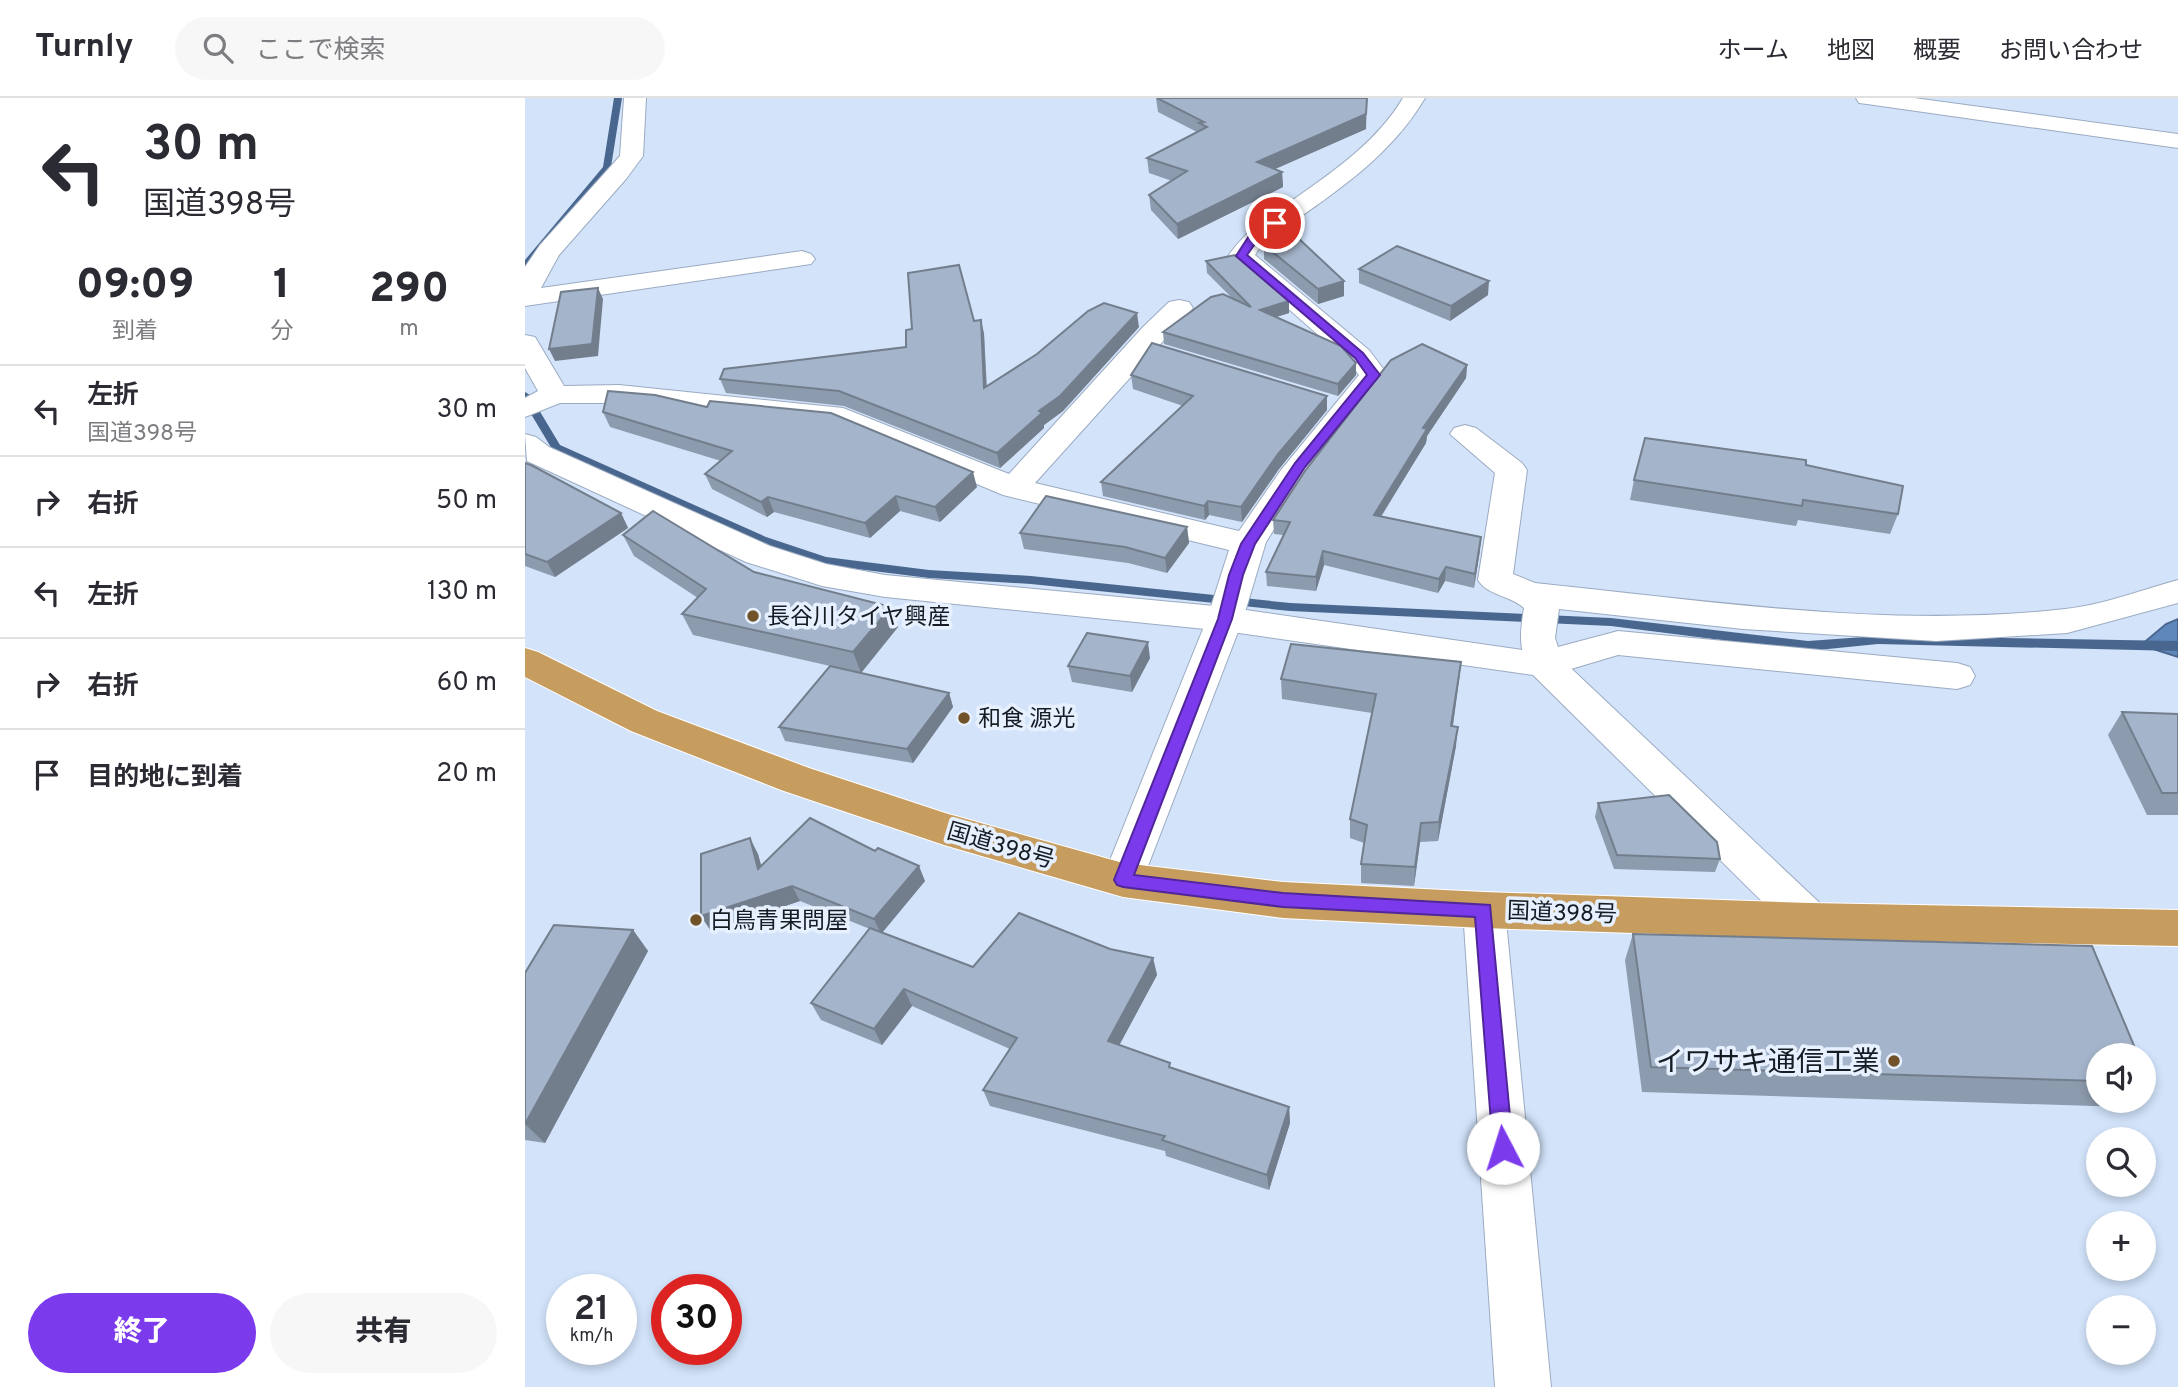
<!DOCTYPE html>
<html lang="ja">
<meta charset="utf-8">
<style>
body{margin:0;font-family:Overpass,"Noto Sans JP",sans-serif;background:#f7f7f7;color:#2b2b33;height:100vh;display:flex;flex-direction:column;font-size:26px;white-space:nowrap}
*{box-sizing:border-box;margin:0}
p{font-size:23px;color:#7c7c81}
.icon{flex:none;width:38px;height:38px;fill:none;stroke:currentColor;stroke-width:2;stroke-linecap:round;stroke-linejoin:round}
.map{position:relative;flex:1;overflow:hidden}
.details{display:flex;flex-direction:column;background:#fff;width:525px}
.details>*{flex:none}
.top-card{background:#fff;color:#2b2b33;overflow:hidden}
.controls{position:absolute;left:1561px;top:945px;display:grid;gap:14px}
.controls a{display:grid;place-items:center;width:70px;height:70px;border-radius:50%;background:#fff;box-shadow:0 4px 10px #0003;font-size:35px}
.speed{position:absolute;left:21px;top:1176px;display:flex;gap:14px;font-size:35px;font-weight:700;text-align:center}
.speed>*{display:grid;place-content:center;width:91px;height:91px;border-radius:50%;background:#fff;box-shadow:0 4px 10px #0003;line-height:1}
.speed small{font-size:18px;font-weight:400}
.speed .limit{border:10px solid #d22;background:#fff;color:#111}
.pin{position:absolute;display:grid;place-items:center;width:60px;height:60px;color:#fff;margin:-30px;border:4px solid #fff;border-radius:50%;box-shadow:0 2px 7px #0007}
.me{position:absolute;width:77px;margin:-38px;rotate:355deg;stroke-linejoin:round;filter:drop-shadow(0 0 5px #0008)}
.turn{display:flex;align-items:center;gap:24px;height:147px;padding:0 28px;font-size:32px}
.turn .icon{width:91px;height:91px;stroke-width:2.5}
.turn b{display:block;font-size:49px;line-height:60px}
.eta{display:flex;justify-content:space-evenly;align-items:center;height:119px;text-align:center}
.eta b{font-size:42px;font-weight:800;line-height:49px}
.button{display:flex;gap:14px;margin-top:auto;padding:14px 28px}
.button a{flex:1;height:80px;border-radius:42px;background:#7c3aed;color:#fff;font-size:28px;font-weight:800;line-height:80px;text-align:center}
.button a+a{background:#f7f7f7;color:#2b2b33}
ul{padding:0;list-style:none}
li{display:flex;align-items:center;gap:21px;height:91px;padding:0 28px;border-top:2px solid #e1e1e2}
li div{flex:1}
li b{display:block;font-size:26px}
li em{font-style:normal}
header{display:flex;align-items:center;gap:42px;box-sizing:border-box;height:98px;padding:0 35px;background:#fff;border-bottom:2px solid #e1e1e2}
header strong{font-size:33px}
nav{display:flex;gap:38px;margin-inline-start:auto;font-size:24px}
.search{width:490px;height:63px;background:#f7f7f7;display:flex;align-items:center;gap:18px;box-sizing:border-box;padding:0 24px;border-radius:38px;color:#7c7c81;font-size:26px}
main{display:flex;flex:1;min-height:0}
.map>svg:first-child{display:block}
.water{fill:#5f87bc;stroke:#49678e;stroke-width:2}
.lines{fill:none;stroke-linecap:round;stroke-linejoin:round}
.stream{fill:#49678e;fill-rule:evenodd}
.minor-casing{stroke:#9babc1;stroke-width:2}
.tertiary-casing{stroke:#9babc1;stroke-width:2}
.trunk-casing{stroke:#fff;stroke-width:2}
.minor{fill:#fff;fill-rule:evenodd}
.tertiary{fill:#fff;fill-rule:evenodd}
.trunk{fill:#c69c5f;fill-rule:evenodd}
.wall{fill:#8d9bae}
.shaded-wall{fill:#737e8d}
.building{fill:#a4b4ca;stroke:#737e8d;stroke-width:2}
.route{fill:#7c3aed;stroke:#51269a;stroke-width:2}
.poi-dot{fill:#725228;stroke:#e6f0fe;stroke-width:2.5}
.labels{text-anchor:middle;stroke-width:7;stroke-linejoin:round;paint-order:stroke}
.poi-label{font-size:23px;fill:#161c24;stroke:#e6f0fe;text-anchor:start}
.street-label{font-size:23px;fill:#161c24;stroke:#e6f0fe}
.near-poi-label{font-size:28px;fill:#161c24;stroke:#e6f0fe;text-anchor:end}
</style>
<header>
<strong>Turnly</strong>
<div class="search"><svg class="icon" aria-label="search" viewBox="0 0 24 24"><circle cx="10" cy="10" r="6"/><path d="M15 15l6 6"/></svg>ここで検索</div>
<nav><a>ホーム</a><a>地図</a><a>概要</a><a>お問い合わせ</a></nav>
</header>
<main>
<section class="details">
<div class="top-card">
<div class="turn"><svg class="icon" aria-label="left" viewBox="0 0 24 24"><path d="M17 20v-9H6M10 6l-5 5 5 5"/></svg><div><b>30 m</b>国道398号</div></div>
</div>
<div class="eta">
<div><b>09:09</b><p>到着</p></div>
<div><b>1</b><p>分</p></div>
<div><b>290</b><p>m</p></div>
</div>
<ul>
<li><svg class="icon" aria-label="left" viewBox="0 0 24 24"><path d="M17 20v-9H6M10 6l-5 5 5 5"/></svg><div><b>左折</b><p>国道398号</p></div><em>30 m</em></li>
<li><svg class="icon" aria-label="right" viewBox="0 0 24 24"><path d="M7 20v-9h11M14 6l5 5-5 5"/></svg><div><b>右折</b></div><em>50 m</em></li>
<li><svg class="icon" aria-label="left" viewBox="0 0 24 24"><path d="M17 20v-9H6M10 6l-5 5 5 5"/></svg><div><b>左折</b></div><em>130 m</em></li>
<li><svg class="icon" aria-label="right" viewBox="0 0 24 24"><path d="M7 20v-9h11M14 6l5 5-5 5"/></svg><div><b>右折</b></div><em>60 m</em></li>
<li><svg class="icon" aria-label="arrive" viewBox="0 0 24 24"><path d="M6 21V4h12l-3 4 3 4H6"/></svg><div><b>目的地に到着</b></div><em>20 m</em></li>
</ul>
<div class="button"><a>終了</a><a>共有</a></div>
</section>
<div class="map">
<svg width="1653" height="1289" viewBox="0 0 1653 1289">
<rect width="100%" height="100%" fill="#d2e3fa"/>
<!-- water -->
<path class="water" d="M1653,521V559L1616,547L1641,526Z"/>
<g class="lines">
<!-- stream -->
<g class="stream">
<path d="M89,0H97L86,69L3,170L0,171V162L78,69Z"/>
<path d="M0,294L5,297L35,347L241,439L301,459L404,472L506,478L765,505L1086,520L1283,543L1353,538L1653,543V553L1353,546L1283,553L1086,528L765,513L506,486L404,480L300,467L233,445L27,351L0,306Z"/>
</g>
<defs>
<g id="minor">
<path d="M99,0H121L118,58L101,81L34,157L16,190L277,153L286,156L290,161L286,166L0,208V169L15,147L95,58Z"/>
<path d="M878,0H900C862,65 796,103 737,146L730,157L844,252L863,277L778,385L741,444L718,521L613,794L598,799L583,794L577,782L682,521L704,452L478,397L312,327L94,305H35L0,319V300L13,293L0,270V237L10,239L39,288L94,287L318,310L484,376L618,229L644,204L654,202L664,204L668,210L510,385L714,433L756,372L834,277L824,264L703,158C723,130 744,118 772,99C812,71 853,42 878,0Z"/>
<path d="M1331,0H1389L1653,36V50L1342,6L1334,5Z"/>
<path d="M940,327L951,330L997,365L1002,372L988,476L1010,485C1184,503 1366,531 1540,511C1578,507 1616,492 1653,482V505L1542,535L1411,543L1218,531L1034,511L1030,540L1033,549L1093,533L1432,565L1445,569L1450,578L1445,587L1432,591L1093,557L1019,579L1006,575C993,553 995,534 999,510C985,497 963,498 953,482L970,375L925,336L929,330Z"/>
<path d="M959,794L974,799L980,812L1026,1289H970L938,812L944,799Z"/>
</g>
<path id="tertiary" d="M0,336L11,339L24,349L245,448L301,466L360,477L700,509L1032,557L1300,810L1307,823L1300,836L1285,841L1270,836L1008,577L700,533L360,499L297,488L221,464L2,363Z"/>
<path id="trunk" d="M0,550L13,554L132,613L284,670L420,715L598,765L758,784L959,794L1285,805L1653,812V848L1285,841L959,830L758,820L598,799L419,747L256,692L106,633L0,579Z"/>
</defs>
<!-- minor casing -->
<use href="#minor" class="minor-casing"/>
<!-- tertiary casing -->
<use href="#tertiary" class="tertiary-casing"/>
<!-- trunk casing -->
<use href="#trunk" class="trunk-casing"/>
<!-- minor -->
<use href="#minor" class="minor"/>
<!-- tertiary -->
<use href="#tertiary" class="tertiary"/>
<!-- trunk -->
<use href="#trunk" class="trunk"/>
</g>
<!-- wall -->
<g class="wall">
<path d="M631,0L841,31L750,71L757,74L758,89L653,141L626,112L624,97L647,83L624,75L622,60L672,34L633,14Z"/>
<path d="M739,147L819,183V198L793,206L739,161Z"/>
<path d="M681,163L764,215L751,219L831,265V277L813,298L639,246L638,234L707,200L682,175Z"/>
<path d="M834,171L963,197L925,223L834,185Z"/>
<path d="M456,222L459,236L462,289L614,229L538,313L519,327V330L475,370L319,308L201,295L195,281L381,249L449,223Z"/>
<path d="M942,267L941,280L902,338L901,345L856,419L955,452L949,490L920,483L913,495L799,467L791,493L742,488L741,474L758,437L749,436L748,422Z"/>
<path d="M606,277L802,298V312L754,371L717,424L684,417L680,422L578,398L576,384L658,308L608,291Z"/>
<path d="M78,314L452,389L415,424L375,413L345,440L249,414L242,419L187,391L180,376L196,363L85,329Z"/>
<path d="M0,365L96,415L103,430L30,479L0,468Z"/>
<path d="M1281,367L1373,416L1365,436L1273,422L1271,428L1105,402L1109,382Z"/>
<path d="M662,429L664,445L642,475L603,465L499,451L495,435Z"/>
<path d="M98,437L229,474L373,529L336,575L168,537L157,516L173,500L109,458Z"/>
<path d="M625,560L607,594L547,584L543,568Z"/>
<path d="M936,564L928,628L931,648L913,743L895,744L889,788L836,785V766L839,745L825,740V721L847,615L757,601L756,581Z"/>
<path d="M424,595L428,609L388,665L260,643L254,629Z"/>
<path d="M1597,614L1653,616V717H1622L1583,637Z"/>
<path d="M1073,705L1195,761L1190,774L1089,771L1070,719Z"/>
<path d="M233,756L236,767L400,783L357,835L448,869L585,851L628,860L632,877L594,947L646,970L764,1009L765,1025L744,1092L641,1058L640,1053L465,1008L458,992L485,951L387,908L357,947L296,922L286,905L345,831L275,803L186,833L176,818Z"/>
<path d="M108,832L123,853L20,1045L0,1042V875Z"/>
<path d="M1108,836L1573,957V1003H1606L1600,1009L1117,994L1100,862Z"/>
</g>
<!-- shaded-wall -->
<g class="shaded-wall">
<path d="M842,0L841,31L732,79V64Z"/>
<path d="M757,74L758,89L653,141L652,126Z"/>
<path d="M819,183V198L793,206V191Z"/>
<path d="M964,183L963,197L925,223L926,208Z"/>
<path d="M73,190L78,201L73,258L30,263L24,251Z"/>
<path d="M764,203V215L736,224L735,212Z"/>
<path d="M612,215L614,229L538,313L519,327V330L475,370L472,355Z"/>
<path d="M456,222L459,236L462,305L459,290Z"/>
<path d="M831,265V277L813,298V286Z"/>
<path d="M942,267L941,280L902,338L901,345L848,431L849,417L898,330Z"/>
<path d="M802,298V312L754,371L717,424L716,409L753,356Z"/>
<path d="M448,374L452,389L415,424L410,409Z"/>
<path d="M371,398L375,413L345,440L340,425Z"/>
<path d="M243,399L249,414L242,419L236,404Z"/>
<path d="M683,403L684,417L680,422L679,408Z"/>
<path d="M96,415L103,430L30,479L22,464Z"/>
<path d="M662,429L664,445L642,475L640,460Z"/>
<path d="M956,439L955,452L949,490L950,476Z"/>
<path d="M798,453L799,467L791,493V479Z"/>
<path d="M921,469L920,483L913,495L914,481Z"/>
<path d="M366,509L373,529L336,575L328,554Z"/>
<path d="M623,544L625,560L607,594L605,578Z"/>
<path d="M936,564L934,583L925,647L926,628Z"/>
<path d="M424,595L428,609L388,665L382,651Z"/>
<path d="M933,629L931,648L913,743L914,724Z"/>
<path d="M896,725L895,744L889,788L890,769Z"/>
<path d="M225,740L233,756L241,786L233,771Z"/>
<path d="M394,768L400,783L356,836L349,821Z"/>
<path d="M267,788L275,803L186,833L176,818Z"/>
<path d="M108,832L123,853L20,1045L0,1026Z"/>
<path d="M628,860L632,877L588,959L583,943Z"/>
<path d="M379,891L387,908L357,947L349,931Z"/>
<path d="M764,1009L765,1025L744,1092L742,1077Z"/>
</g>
<!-- building -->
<g class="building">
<path d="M632,0H842L841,16L732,64L757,74L652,126L624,97L662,73L622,60L682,29L674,25L679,24Z"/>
<path d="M772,139L819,183L793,191L739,147Z"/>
<path d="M872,148L964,183L926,208L834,171Z"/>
<path d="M710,157L764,203L735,212L816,248L831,265L813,286L638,234L686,199L698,196L726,209L681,163Z"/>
<path d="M434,167L449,223L456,222L459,290L512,256L563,213L579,205L612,215L535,298L514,313L517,315L472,355L314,293L195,281L199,271L381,249V232L387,231L383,175Z"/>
<path d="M73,190L67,246L24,251L36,194Z"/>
<path d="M627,245L802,298L753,356L716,409L683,403L679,408L576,384L668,298L606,277Z"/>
<path d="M897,246L942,267L898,330L902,331L849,417L956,439L950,476L921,469L914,481L798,453L791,479L741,474L765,424L748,422L780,373L866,262Z"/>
<path d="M83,293L130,297L182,309L185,303L306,315L448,374L410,409L371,398L340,425L243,399L236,404L180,376L207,353L78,314Z"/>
<path d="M1120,340L1281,362V367L1378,388L1373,416L1278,402L1277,408L1109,382Z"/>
<path d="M0,365L6,367L96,415L22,464L0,456Z"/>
<path d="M521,398L662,429L640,460L600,449L495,435Z"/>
<path d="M128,413L229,474L366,509L328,554L157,516L181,491L98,437Z"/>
<path d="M562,535L623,544L605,578L543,568Z"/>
<path d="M766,546L936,564L926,628L933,629L914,724L896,725L890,769L836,766L842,727L825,721L851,596L756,581Z"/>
<path d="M305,568L424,595L382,651L254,629Z"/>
<path d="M1597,614L1653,616V695H1637Z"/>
<path d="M1144,697L1192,744L1195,761L1092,757L1073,705Z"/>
<path d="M285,720L350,753L353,750L394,768L349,821L267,788L176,818V756L225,740L233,771Z"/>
<path d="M494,815L585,851L628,860L583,943L645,965L644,969L764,1009L742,1077L637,1042L640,1038L458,992L492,940L379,891L349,931L286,905L345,830L448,869Z"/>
<path d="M29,827L108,832L0,1026V875Z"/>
<path d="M1108,836L1567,848L1613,957H1573V983L1126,969Z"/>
<path d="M1619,972L1624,984H1619Z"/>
</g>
<!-- route -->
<path class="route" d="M746,122L755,125L732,143L722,157L838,255L855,277L780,369L730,446L718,477L707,521L609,777L758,795L965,807L988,1050L985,1057L978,1060L971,1057L968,1050L950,819L758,809L598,789L592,787L589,782L693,521L704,477L716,446L770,365L842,277L830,260L711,158L724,138Z"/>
<!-- markers -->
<g class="poi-dot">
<circle cx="228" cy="518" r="7"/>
<circle cx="439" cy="620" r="7"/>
<circle cx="171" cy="822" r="7"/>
<circle cx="1369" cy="963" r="7"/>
</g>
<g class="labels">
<!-- poi labels -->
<g class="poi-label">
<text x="242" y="526">長谷川タイヤ興産</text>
<text x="453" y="628">和食 源光</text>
<text x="185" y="830">白鳥青果問屋</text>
</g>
<!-- street labels -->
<g class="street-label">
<text transform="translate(476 747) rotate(16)" y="8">国道398号</text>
<text transform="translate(1037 814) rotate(2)" y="8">国道398号</text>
</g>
<!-- near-poi labels -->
<g class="near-poi-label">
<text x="1355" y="973">イワサキ通信工業</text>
</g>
</g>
</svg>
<div class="controls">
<a><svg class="icon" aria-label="sound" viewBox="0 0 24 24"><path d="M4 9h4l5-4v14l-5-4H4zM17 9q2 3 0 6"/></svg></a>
<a><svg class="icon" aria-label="search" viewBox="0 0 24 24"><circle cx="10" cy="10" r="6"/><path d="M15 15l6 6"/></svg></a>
<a>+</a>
<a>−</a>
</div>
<div class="speed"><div>21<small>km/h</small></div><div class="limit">30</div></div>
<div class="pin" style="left:750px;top:125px;background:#d93025"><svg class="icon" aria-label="arrive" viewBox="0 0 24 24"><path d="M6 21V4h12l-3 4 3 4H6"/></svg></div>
<svg class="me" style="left:978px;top:1050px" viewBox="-20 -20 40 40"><circle r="19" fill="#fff"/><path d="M0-13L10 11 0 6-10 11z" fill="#7c3aed"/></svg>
</div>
</main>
